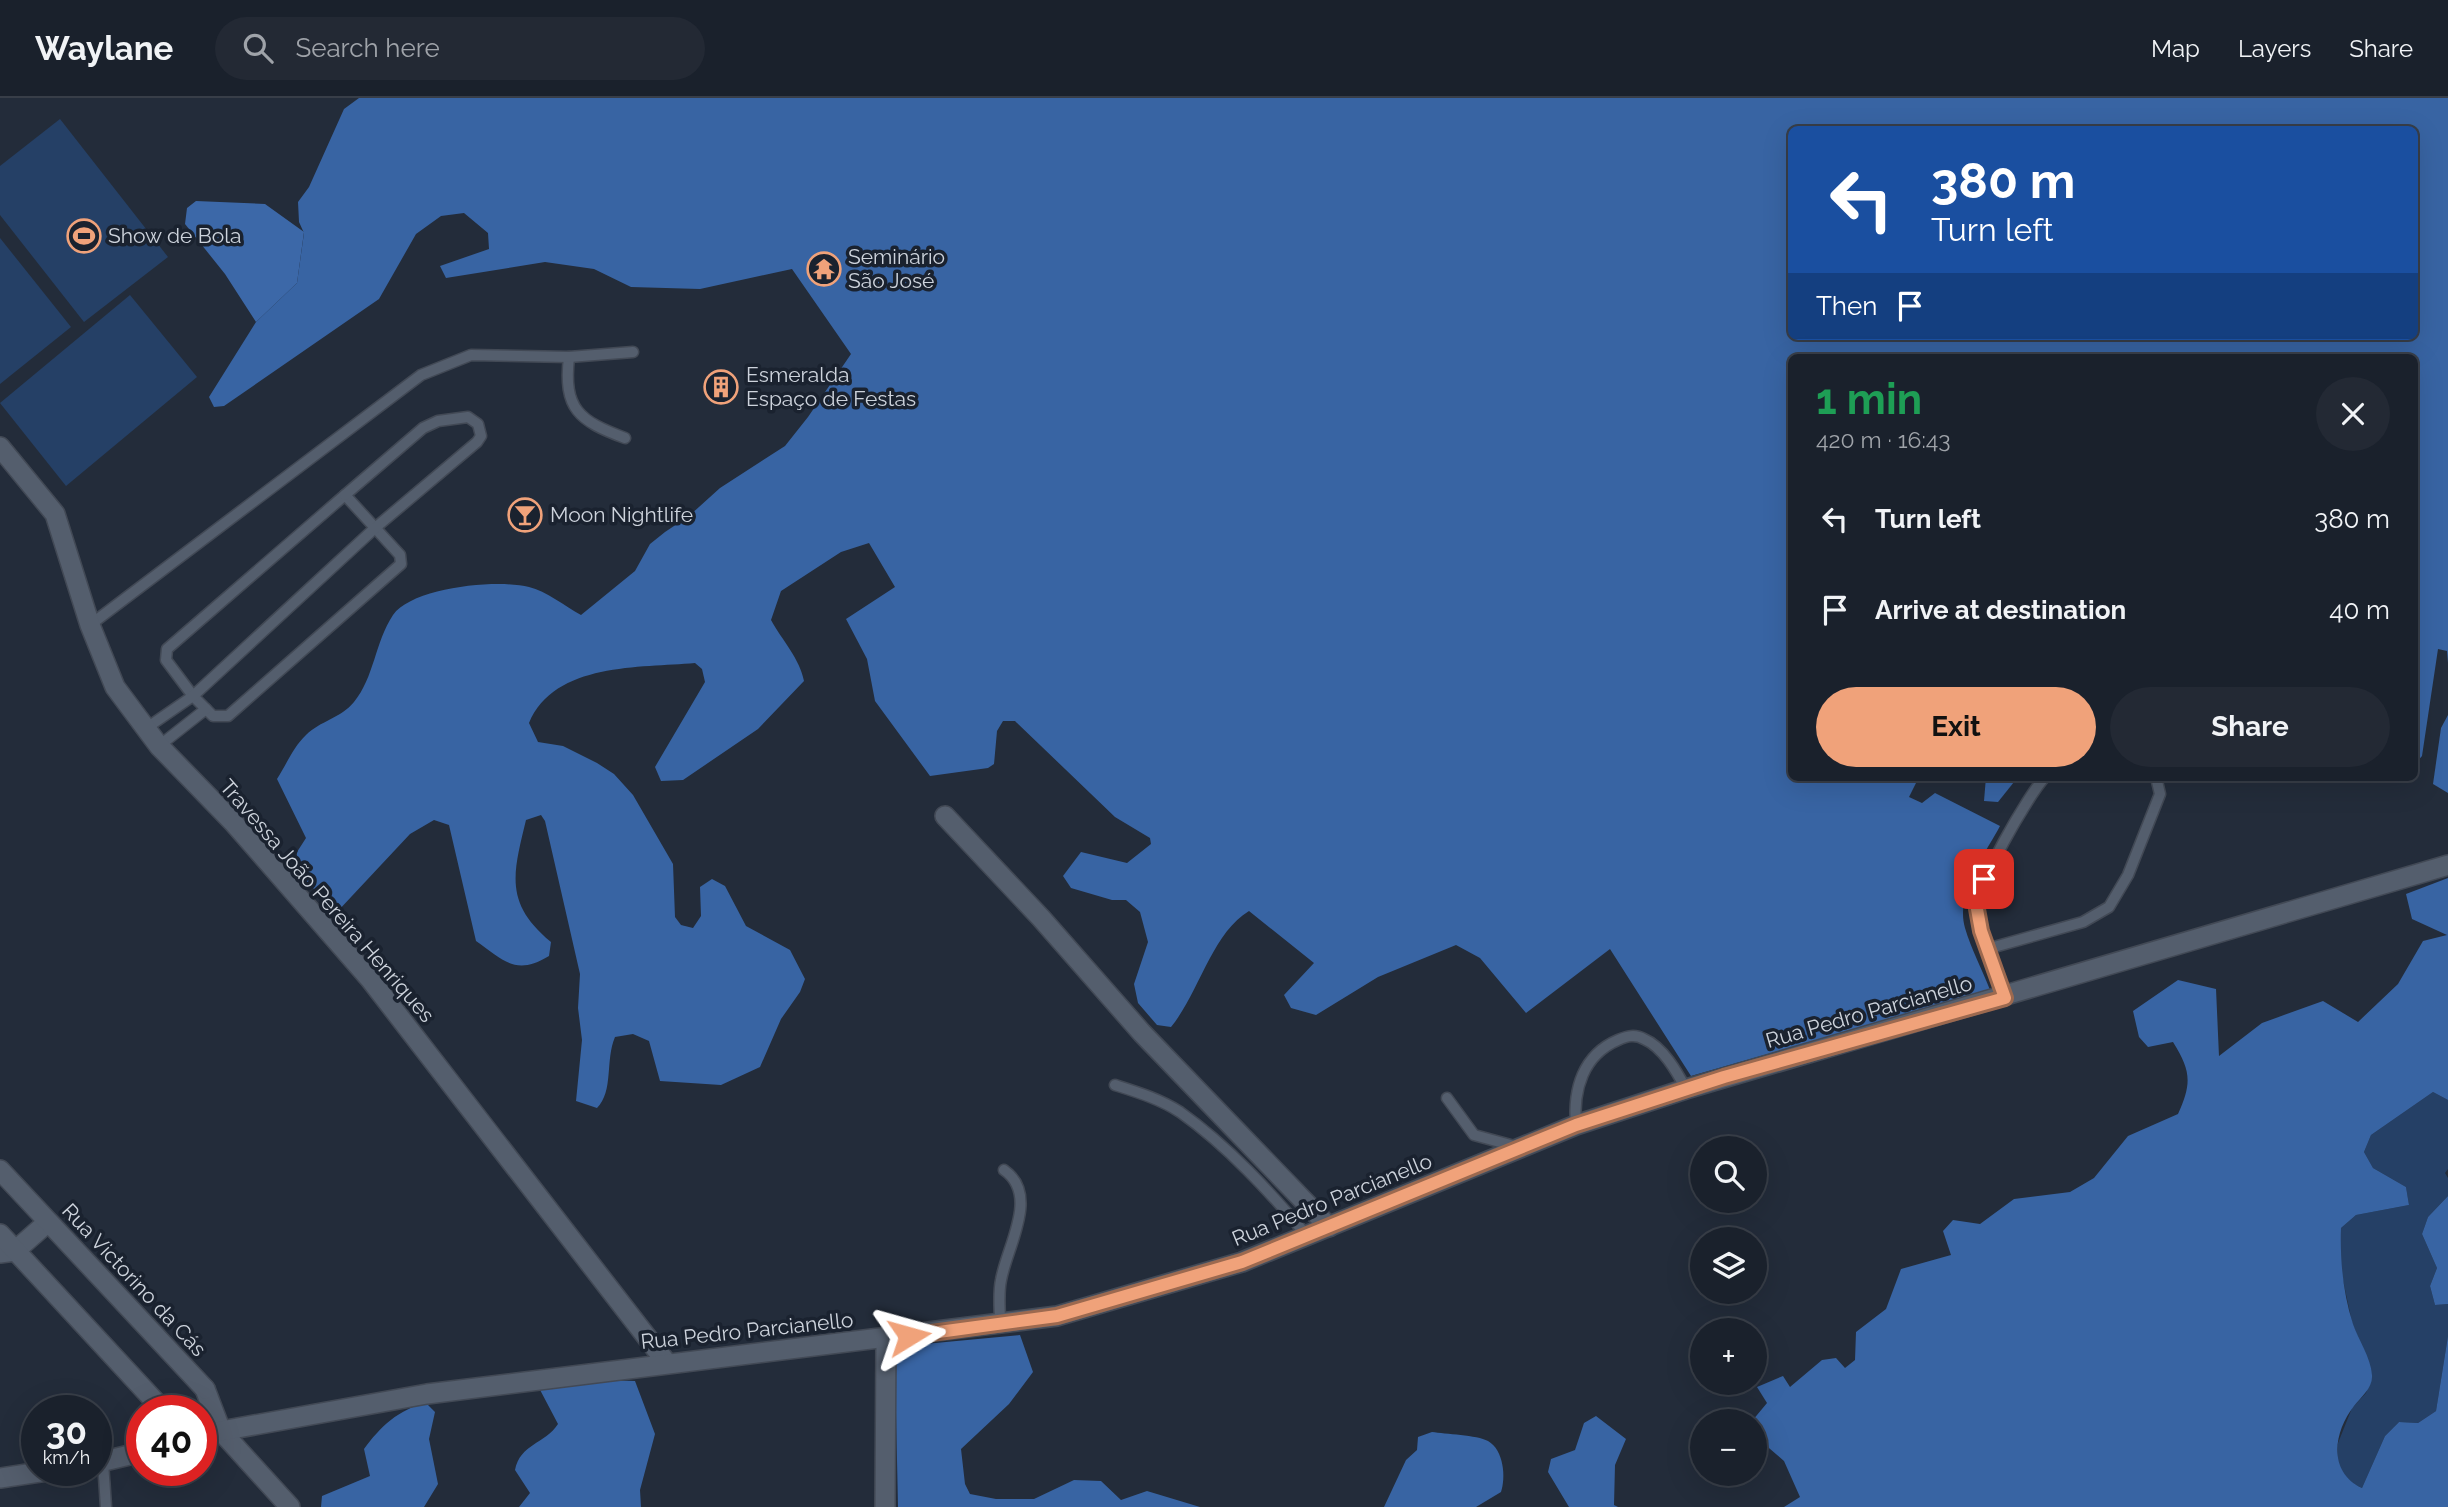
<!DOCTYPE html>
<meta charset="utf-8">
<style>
body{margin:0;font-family:Raleway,sans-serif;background:#232934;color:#f1f3f6;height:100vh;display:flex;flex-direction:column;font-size:26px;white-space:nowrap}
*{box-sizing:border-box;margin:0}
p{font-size:23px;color:#9fa3a9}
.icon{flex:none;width:38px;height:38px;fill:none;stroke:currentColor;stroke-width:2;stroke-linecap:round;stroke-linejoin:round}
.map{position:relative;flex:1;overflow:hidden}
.side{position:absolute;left:1788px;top:256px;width:630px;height:427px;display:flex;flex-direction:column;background:#1a212c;border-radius:10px;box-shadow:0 7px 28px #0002,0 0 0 2px #383e48}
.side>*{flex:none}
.top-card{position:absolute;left:1788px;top:28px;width:630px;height:214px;border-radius:10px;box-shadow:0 7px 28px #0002,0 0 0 2px #383e48;background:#1a4fa0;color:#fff;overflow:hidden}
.tools{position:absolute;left:1690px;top:1038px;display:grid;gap:14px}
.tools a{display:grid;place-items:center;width:77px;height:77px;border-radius:50%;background:#1a212c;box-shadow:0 7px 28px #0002,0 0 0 2px #383e48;font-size:35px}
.speed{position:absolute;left:21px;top:1297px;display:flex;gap:14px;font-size:35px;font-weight:700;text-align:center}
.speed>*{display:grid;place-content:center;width:91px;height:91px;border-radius:50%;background:#1a212c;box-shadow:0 7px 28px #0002,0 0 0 2px #383e48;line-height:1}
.speed small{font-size:18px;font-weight:400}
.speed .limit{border:10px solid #d22;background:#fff;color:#111}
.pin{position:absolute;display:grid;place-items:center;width:60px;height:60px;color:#fff;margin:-30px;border-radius:14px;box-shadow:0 4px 10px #0006}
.me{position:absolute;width:77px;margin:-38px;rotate:82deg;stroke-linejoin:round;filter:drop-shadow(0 0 5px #0008)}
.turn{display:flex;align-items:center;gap:24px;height:147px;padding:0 28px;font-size:32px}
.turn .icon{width:91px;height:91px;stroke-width:2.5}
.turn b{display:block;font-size:49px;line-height:60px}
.then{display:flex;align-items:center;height:66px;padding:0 28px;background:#0003;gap:14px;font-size:26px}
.round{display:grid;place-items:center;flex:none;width:74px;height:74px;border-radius:37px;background:#232934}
.head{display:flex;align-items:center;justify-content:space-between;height:119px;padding:0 28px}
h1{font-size:42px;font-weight:700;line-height:52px;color:#1e9e55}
.action{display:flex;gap:14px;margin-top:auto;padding:14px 28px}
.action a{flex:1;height:80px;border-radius:42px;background:#f0a27a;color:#111;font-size:28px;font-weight:700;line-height:80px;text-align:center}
.action a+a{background:#232934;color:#f1f3f6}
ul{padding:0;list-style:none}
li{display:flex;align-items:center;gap:21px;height:91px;padding:0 28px}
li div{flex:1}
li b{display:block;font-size:26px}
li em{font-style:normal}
header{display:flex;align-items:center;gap:42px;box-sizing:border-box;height:98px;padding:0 35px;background:#1a212c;border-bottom:2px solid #383e48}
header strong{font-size:33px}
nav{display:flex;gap:38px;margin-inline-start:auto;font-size:24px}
.search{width:490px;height:63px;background:#232934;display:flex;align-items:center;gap:18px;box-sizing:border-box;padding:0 24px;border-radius:38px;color:#9fa3a9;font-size:26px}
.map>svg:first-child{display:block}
.green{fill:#254066}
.forest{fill:#3864a3;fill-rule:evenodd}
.water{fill:#3c68a8}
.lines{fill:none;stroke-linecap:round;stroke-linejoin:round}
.service-casing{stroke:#424955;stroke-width:13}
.minor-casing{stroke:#424955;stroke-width:22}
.tertiary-casing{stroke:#424955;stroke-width:22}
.service{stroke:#545e6d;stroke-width:10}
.minor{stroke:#545e6d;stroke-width:19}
.tertiary{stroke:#545e6d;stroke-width:19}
.route-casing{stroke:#9c694f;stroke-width:18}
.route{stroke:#f0a27a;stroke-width:12}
.labels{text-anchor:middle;stroke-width:7;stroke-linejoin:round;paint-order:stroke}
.poi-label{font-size:21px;fill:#cdd3dc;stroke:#1a222f;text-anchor:start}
.street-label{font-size:21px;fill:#cdd3dc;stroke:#1a222f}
</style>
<header>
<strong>Waylane</strong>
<div class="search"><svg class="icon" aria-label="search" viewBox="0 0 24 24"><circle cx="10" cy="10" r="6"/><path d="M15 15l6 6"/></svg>Search here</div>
<nav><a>Map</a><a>Layers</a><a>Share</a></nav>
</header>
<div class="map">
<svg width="2448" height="1409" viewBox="0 0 2448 1409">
<rect width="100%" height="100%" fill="#232c3a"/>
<!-- green -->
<g class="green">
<path d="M60,21L168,159L84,224L0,117V68Z"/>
<path d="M0,140L71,229L0,286Z"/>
<path d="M130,197L197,279L66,388L0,305Z"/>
<path d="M2433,994L2448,1002V1071L2445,1075L2448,1080V1098L2428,1119L2422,1136L2437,1170L2430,1188L2435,1207L2448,1206V1238L2436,1313L2418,1325L2399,1324L2385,1338L2362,1390L2345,1382L2337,1364L2338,1345L2352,1310L2366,1295L2372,1277L2352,1224L2340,1168L2341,1130L2356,1117L2409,1107L2406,1089L2373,1070L2364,1054L2371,1037Z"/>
</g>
<!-- forest -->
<g class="forest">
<path d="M359,0H2448V565L2447,553L2438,551L2422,658L2415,666V259H1792V679H1919L1909,699L1922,705L1935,695L2000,728C1985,756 1955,796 1965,830C1971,851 1982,871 1990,892L1691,978L1610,851L1526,915L1480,860L1456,847L1378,879L1316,917L1291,910L1284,897L1314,865L1249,813C1212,835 1199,895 1171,929L1157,927L1138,905L1134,886L1148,844L1140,814L1126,802H1112L1071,790L1063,778L1081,754L1127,765L1151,746L1150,740L1115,719L1015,623H1003L997,633L994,666L988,670L930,678L875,603L867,561L846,521L895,489L869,445L841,454L781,493L771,522C782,542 800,561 804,583L758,631L683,682L661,683L655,669L705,584L702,571L695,565C640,570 555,564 529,625L538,644L563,648L597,665L614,676L633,697L673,766L675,819L681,827L693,830L701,818L700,789L712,781L725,788L746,828L790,852L805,881L800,894L781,921L760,969L721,987L660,983L649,943L633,936L615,939C605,962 614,993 597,1010L576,1003L582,942L578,910L580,876L545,723L541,717L526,722C513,776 504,805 551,844L549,858C516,878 504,863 476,843L449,727L434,722L410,736L337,814L296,773L297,754L306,740L277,681C286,667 294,648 306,637C320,623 341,620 354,604C374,580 375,544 393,517C413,489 498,481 529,489C546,493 565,508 581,517L635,473L650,446L665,434L689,418L720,390L785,348L808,319L851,256L792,171L700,191L631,189L594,171L545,164L446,180L440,168L489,151L488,135L464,115L441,118L416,136L379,201L224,308L214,309L209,299L256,224L297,185L304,135L299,124L298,104L309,89L344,11ZM1792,32H2415V238H1792Z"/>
<path d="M2448,617V695L2433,686L2441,630Z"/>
<path d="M1986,679H2018L1998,704L1984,703Z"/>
<path d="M2448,780V1002L2433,994L2371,1037L2364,1054L2373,1070L2406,1089L2409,1107L2356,1117L2341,1130C2340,1163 2343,1195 2353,1226C2358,1241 2371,1260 2372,1277C2373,1290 2361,1299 2354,1308C2333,1335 2328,1374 2362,1390L2385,1338L2399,1324L2418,1325L2436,1313L2448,1238V1409H1784L1800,1399L1784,1363L1755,1338V1323H1752L1767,1305L1757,1289L1783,1278L1790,1289L1822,1262L1836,1260L1845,1270L1855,1262L1856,1234L1886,1211L1901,1171L1951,1157L1943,1133L1953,1122L1980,1126L2014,1101L2070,1094L2094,1080L2128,1038L2178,1016C2192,985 2191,973 2173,944L2148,949L2139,939L2133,913L2178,882L2216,891L2219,958L2262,925L2323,903L2358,924L2398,886L2423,843L2447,837L2412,821L2406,796Z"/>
<path d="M2448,1098V1206L2435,1207L2430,1188L2437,1170L2422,1136L2428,1119Z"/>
<path d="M1020,1237L1033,1274L1009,1306L961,1351L965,1386L970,1396L996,1401H1034L1074,1382L1101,1383L1121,1402L1147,1393L1200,1409H898L895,1267L903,1248Z"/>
<path d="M567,1281L635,1283L655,1336L640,1392L641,1409H519L530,1395L515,1372C520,1346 545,1346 558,1326L538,1288Z"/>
<path d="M426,1305L435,1314L429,1341L438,1386L424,1409H321L322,1398L370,1378L364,1351C380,1329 399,1311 426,1305Z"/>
<path d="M1596,1318L1626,1341L1615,1367L1614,1407L1618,1409H1569L1548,1374L1551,1361L1575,1352L1584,1325Z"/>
<path d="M1432,1334C1445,1336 1477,1337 1488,1343C1504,1352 1506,1380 1501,1394L1476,1409H1384L1406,1362L1417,1352L1418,1339Z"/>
</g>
<!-- water -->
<path class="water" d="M196,103L265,106L304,134L297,185L256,224L225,176L185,126L187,110Z"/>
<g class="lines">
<defs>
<g id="service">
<path d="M569,259C563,311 579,323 625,340"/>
<path d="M345,397L400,457L401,466L228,618H213L193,598L166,562L167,551Z"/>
<path d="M90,527L421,277L471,257L569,259L633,254"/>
<path d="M145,631L193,598L375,430L477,344L481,338L478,326L468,319L438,323L423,330L345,397"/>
<path d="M159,648L206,611"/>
<path d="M1987,851L2083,824L2109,809L2128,777L2160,696L2156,679"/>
<path d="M2005,899C1995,872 1978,842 1977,812C1976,787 2027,699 2045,679"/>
<path d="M1115,987C1137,994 1160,1001 1180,1014C1228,1048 1270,1094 1308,1139"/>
<path d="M1447,1000L1474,1037L1518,1049"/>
<path d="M1576,1027C1573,991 1583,957 1618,942C1627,938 1635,936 1644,941C1663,949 1677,974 1686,991"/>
<path d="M1000,1225C1000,1211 998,1196 1001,1182C1007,1148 1040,1097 1004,1072"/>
<path d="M103,1364L106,1409"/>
</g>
<g id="minor">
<path d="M0,349L55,416L90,527L115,589L159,648L233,724L370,881L666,1264"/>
<path d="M945,718L1041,820L1142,935L1329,1129"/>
<path d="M0,1155L15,1153L48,1124"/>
<path d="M205,1291L221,1333L290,1409"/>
<path d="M201,1338L221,1333"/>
<path d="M96,1365L142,1354"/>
<path d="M0,1380L53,1372"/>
<path d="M885,1409L886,1241"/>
</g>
<g id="tertiary">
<path d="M0,1072L205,1291"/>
<path d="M0,1136L163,1312"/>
<path d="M221,1333L427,1296L1057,1218L1242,1164L1576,1027L1686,991L2448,767"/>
</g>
</defs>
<!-- service casing -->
<use href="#service" class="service-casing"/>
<!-- minor casing -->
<use href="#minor" class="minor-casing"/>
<!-- tertiary casing -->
<use href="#tertiary" class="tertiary-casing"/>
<!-- service -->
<use href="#service" class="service"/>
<!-- minor -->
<use href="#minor" class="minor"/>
<!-- tertiary -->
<use href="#tertiary" class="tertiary"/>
</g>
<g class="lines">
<defs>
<path id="route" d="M909,1238L1057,1218L1242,1164L1576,1027L1724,979L2005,900L1981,833L1977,811L1984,781"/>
</defs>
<!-- route casing -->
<use href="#route" class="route-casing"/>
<!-- route -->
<use href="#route" class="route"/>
</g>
<!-- icons -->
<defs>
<symbol id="stadium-ring" viewBox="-11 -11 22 22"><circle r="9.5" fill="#1a222f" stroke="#f0a27a" stroke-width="1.5"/><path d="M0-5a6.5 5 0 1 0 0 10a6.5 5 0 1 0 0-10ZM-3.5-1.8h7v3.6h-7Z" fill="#f0a27a"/></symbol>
<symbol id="temple-ring" viewBox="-11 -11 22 22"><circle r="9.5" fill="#1a222f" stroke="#f0a27a" stroke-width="1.5"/><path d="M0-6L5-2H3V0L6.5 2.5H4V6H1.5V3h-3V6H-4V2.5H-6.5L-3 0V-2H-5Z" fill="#f0a27a"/></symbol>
<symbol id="building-ring" viewBox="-11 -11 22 22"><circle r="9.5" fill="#1a222f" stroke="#f0a27a" stroke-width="1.5"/><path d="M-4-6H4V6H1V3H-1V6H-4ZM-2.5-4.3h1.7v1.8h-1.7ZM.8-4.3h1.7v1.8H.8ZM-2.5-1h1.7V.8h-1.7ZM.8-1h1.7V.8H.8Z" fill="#f0a27a"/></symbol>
<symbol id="bar-ring" viewBox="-11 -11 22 22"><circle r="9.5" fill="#1a222f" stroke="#f0a27a" stroke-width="1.5"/><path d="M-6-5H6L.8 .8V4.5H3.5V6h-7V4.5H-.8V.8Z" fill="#f0a27a"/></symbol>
</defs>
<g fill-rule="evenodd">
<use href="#stadium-ring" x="65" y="119" width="38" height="38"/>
<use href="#temple-ring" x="805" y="152" width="38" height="38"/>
<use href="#building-ring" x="702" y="270" width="38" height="38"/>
<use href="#bar-ring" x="506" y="398" width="38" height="38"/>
</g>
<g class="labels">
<!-- poi labels -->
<g class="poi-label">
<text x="108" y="145">Show de Bola</text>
<text x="848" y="166">Seminário<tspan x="848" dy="24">São José</tspan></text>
<text x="746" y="284">Esmeralda<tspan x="746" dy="24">Espaço de Festas</tspan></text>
<text x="550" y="424">Moon Nightlife</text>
</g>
<!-- street labels -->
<g class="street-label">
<text transform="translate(327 803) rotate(49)" y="7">Travessa João Pereira Henriques</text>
<text transform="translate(1869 914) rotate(-16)" y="7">Rua Pedro Parcianello</text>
<text transform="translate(1332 1102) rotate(-22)" y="7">Rua Pedro Parcianello</text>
<text transform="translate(134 1182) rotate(47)" y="7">Rua Victorino da Cás</text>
<text transform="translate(747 1233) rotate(-6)" y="7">Rua Pedro Parcianello</text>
</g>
</g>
</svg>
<div class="tools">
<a><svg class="icon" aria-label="search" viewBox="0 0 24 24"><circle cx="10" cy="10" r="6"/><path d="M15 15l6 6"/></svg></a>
<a><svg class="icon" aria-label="layers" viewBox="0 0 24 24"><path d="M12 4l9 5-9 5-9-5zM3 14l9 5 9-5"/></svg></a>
<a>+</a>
<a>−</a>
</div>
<div class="speed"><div>30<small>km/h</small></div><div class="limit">40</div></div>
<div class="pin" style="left:1984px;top:781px;background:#d93025"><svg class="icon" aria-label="arrive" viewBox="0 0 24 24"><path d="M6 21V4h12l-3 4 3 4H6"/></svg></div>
<svg class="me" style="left:909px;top:1238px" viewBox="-20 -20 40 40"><path d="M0-17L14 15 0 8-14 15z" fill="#f0a27a" stroke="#fff" stroke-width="4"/></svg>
<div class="top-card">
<div class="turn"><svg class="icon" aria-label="left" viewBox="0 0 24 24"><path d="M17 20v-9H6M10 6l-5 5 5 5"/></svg><div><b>380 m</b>Turn left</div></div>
<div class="then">Then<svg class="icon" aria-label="arrive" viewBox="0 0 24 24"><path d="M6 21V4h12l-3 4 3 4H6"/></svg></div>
</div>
<section class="side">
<div class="head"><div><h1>1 min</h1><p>420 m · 16:43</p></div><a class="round"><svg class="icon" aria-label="close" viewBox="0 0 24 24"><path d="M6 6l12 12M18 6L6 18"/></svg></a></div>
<ul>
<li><svg class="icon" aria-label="left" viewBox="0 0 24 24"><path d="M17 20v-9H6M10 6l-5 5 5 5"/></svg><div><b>Turn left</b></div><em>380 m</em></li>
<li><svg class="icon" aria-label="arrive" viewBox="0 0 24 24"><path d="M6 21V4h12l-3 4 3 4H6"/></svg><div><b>Arrive at destination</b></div><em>40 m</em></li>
</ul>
<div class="action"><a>Exit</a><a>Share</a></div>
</section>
</div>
